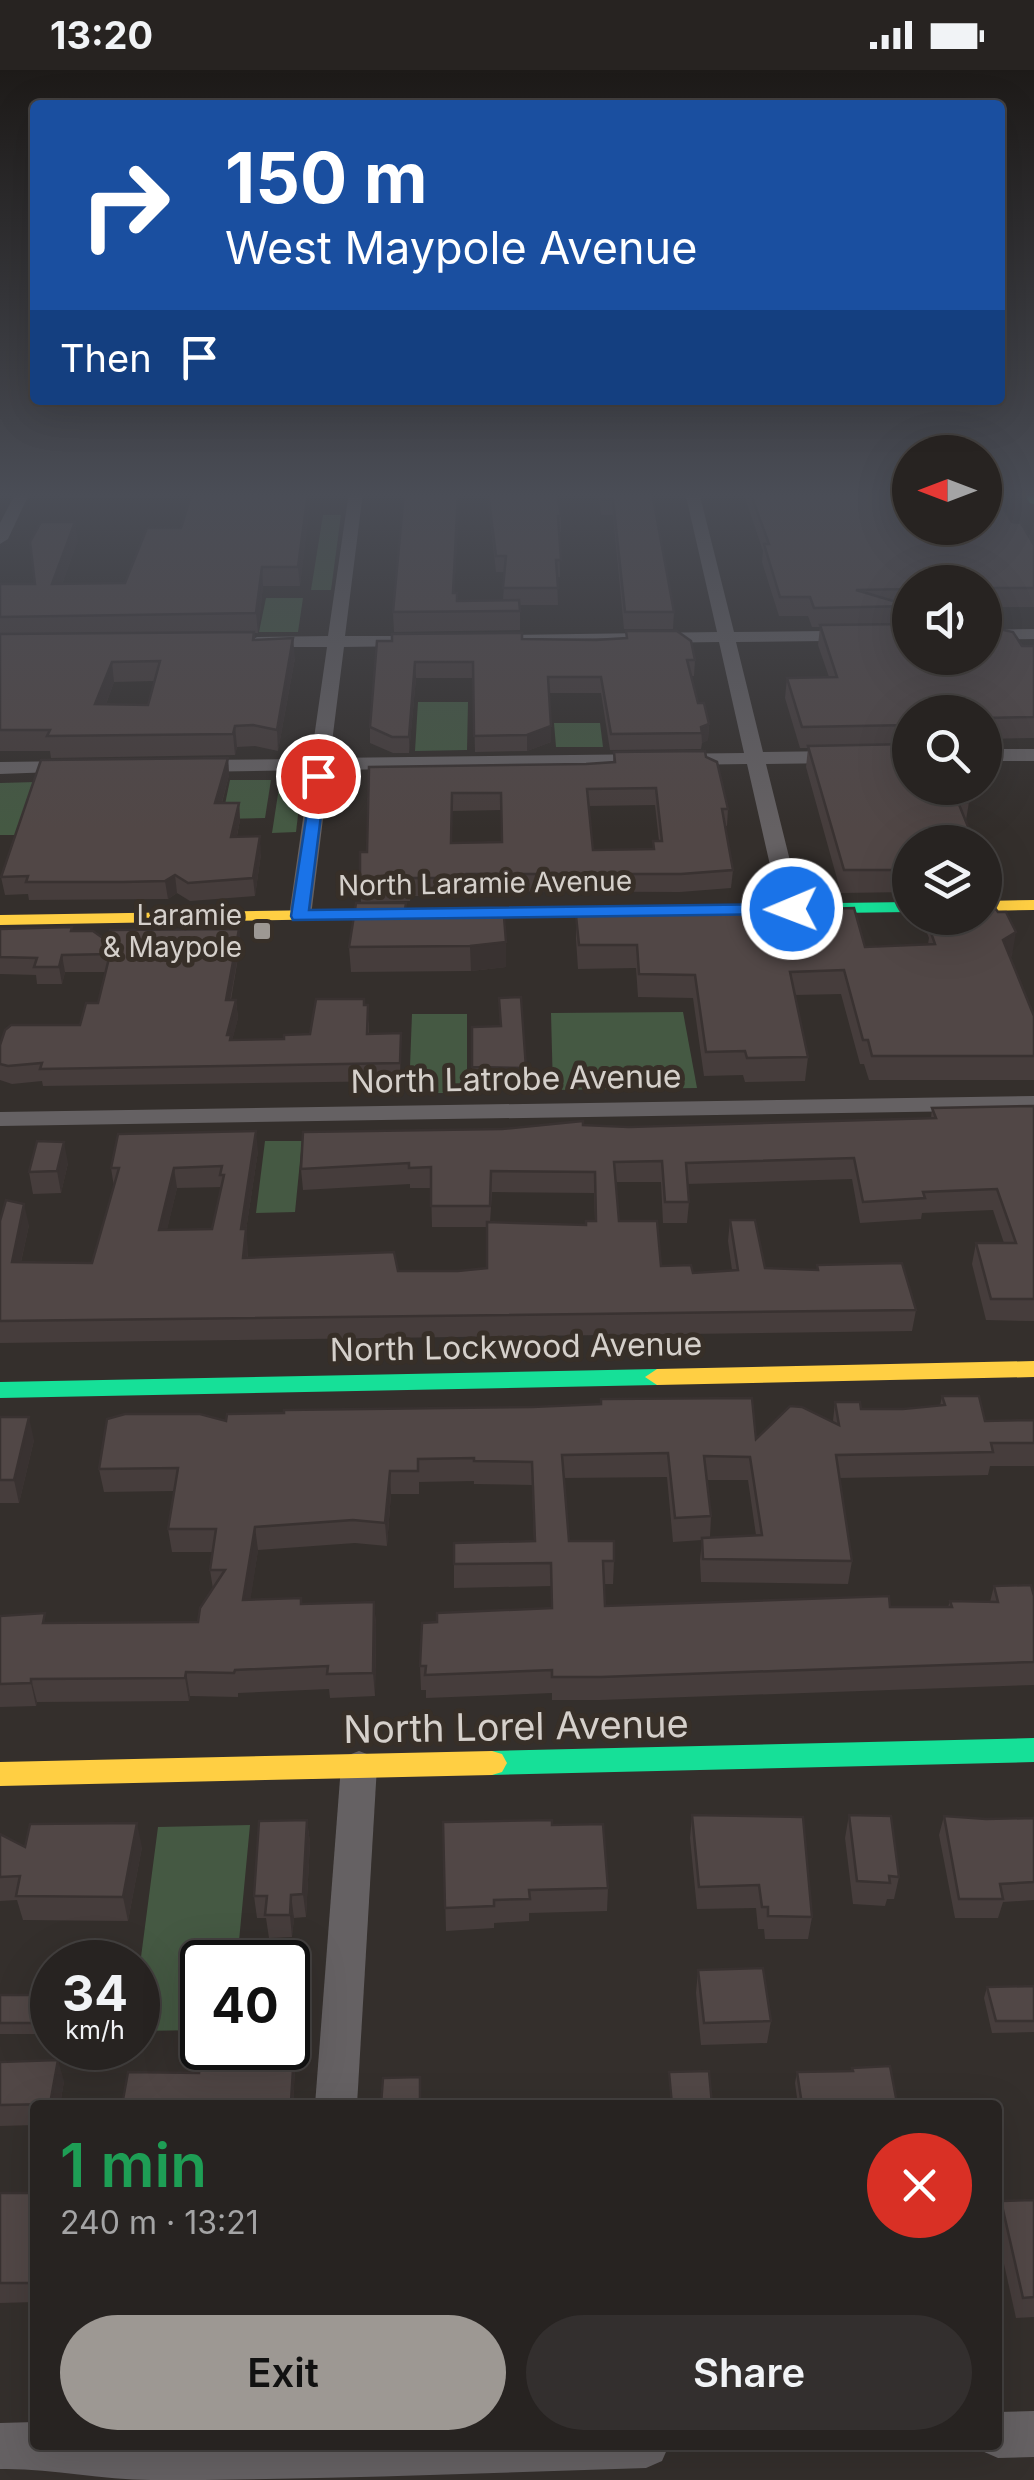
<!DOCTYPE html>
<meta charset="utf-8">
<style>
body{margin:0;font-family:Inter,sans-serif;background:#332f2e;color:#f1f3f6;height:100vh;display:flex;flex-direction:column;font-size:38px;white-space:nowrap}
*{box-sizing:border-box;margin:0}
p{font-size:32px;color:#a4a4a5}
.icon{flex:none;width:55px;height:55px;fill:none;stroke:currentColor;stroke-width:2;stroke-linecap:round;stroke-linejoin:round}
.map{position:relative;flex:1;overflow:hidden}
.side{position:absolute;left:30px;top:2030px;width:972px;height:350px;display:flex;flex-direction:column;background:#272321;border-radius:10px;box-shadow:0 10px 40px #0002,0 0 0 2px #43403f}
.side>*{flex:none}
.hud{position:absolute;left:30px;top:30px;width:975px;height:305px;border-radius:10px;box-shadow:0 10px 40px #0002,0 0 0 2px #43403f;background:#1a4fa0;color:#fff;overflow:hidden}
.needle{width:65px;rotate:270deg}
.buttons{position:absolute;left:892px;top:365px;display:grid;gap:20px}
.buttons a{display:grid;place-items:center;width:110px;height:110px;border-radius:50%;background:#272321;box-shadow:0 10px 40px #0002,0 0 0 2px #43403f;font-size:50px}
.speed{position:absolute;left:30px;top:1870px;display:flex;gap:20px;font-size:50px;font-weight:700;text-align:center}
.speed>*{display:grid;place-content:center;width:130px;height:130px;border-radius:50%;background:#272321;box-shadow:0 10px 40px #0002,0 0 0 2px #43403f;line-height:1}
.speed small{font-size:25px;font-weight:400}
.speed .limit{border:5px solid #111;border-radius:15px;background:#fff;color:#111}
.pin{position:absolute;display:grid;place-items:center;width:85px;height:85px;color:#fff;margin:-42px;border:5px solid #fff;border-radius:50%;box-shadow:0 2px 10px #0007}
.me{position:absolute;width:110px;margin:-55px;rotate:269deg;stroke-linejoin:round;filter:drop-shadow(0 0 8px #0008)}
.turn{display:flex;align-items:center;gap:35px;height:210px;padding:0 30px;font-size:45px}
.turn .icon{width:130px;height:130px;stroke-width:2.5}
.turn b{display:block;font-size:70px;line-height:85px}
.then{display:flex;align-items:center;height:95px;padding:0 30px;background:#0003;gap:20px;font-size:38px}
.round{display:grid;place-items:center;flex:none;width:105px;height:105px;border-radius:52px;background:#332f2e}
.head{display:flex;align-items:center;justify-content:space-between;height:170px;padding:0 30px}
h1{font-size:60px;font-weight:600;line-height:75px;color:#1e9e55}
.action{display:flex;gap:20px;margin-top:auto;padding:20px 30px}
.action a{flex:1;height:115px;border-radius:60px;background:#9d9893;color:#111;font-size:40px;font-weight:600;line-height:115px;text-align:center}
.action a+a{background:#332f2e;color:#f1f3f6}
.status{display:flex;justify-content:space-between;align-items:center;height:70px;padding:0 50px;background:#272321;direction:ltr}
.status svg{height:28px;fill:currentColor}
.map>svg:first-child{display:block}
.green{fill:#455943}
.lines{fill:none;stroke-linecap:round;stroke-linejoin:round}
.street{fill:#656163;fill-rule:evenodd}
.fast{fill:#16e098;fill-rule:evenodd}
.slow{fill:#ffcf43;fill-rule:evenodd}
.wall{fill:#463d3c;fill-rule:evenodd}
.shaded-wall{fill:#393231}
.building{fill:#514746;stroke:#393231;stroke-width:2.5;fill-rule:evenodd}
.route{fill:#1a73e8;stroke:#114b97;stroke-width:2.5}
.poi-dot{fill:#9d9893;stroke:#372f28;stroke-width:4}
.labels{text-anchor:middle;stroke-width:10;stroke-linejoin:round;paint-order:stroke}
.far-street-label{font-size:28px;fill:#d5d0cb;stroke:#372f28}
.far-poi-label{font-size:28px;fill:#d5d0cb;stroke:#372f28;text-anchor:end}
.street-label{font-size:32px;fill:#d5d0cb;stroke:#372f28}
.near-street-label{font-size:38px;fill:#d5d0cb;stroke:#372f28}
</style>
<div class="status"><b>13:20</b><svg viewBox="0 0 49 12"><path d="M0 12V9h3v3zM5 12V6h3v6zM10 12V3h3v9zM15 12V0h3v12zM26 1h20v11H26zM47 4h2v5h-2z"/></svg></div>
<div class="map">
<svg width="1034" height="2410" viewBox="0 0 1034 2410">
<rect width="100%" height="100%" fill="#342f2c"/>
<!-- green -->
<g class="green">
<path d="M323,445H341L331,520H311Z"/>
<path d="M266,528H303L298,562H259Z"/>
<path d="M418,632H468L467,680L415,681Z"/>
<path d="M554,653H600L603,677H556Z"/>
<path d="M230,710H271L265,748L222,749Z"/>
<path d="M280,711H302L296,762L272,763Z"/>
<path d="M36,712L18,765H0V713Z"/>
<path d="M683,942L697,1018L553,1020L551,943Z"/>
<path d="M412,944H467V1023H409Z"/>
<path d="M265,1071H302L295,1142L256,1143Z"/>
<path d="M250,1755L237,1892H202V1960L138,1961V1910L158,1757Z"/>
</g>
<g class="lines">
<!-- street -->
<g class="street">
<path d="M16,422H30L8,469L0,474V453Z"/>
<path d="M349,422H363L345,566H414L423,571L414,576L344,577L330,688L744,683L719,572L502,575L493,570L502,565L717,562L685,422H699L734,562L910,560V570L736,572L763,682L910,680V692L766,694L802,839L791,845L780,839L747,694L329,700L311,846L308,851H292L289,846L310,700L191,702L181,696L191,690L311,689L327,577H257L248,572L257,567L328,566Z"/>
<path d="M1034,559V569L985,570V560Z"/>
<rect x="985" y="679" width="49" height="12"/>
<path d="M73,691L83,697L80,701L0,704V692Z"/>
<path d="M1034,1026V1040L0,1056V1042Z"/>
<path d="M359,1681L372,1686L377,1696L357,2035H315L341,1696L346,1686Z"/>
<path d="M1034,2341V2387L998,2388L982,2381L979,2375H998V2342Z"/>
<path d="M35,2352V2375H669L662,2391L646,2398C481,2403 316,2410 151,2410C100,2410 51,2398 0,2399V2353Z"/>
</g>
<!-- fast -->
<g class="fast">
<path d="M1023,422H1034V434L1030,433Z"/>
<path d="M910,832V842L389,849L380,844L389,839Z"/>
<path d="M657,1299L669,1307L657,1315L0,1328V1312Z"/>
<path d="M1034,1668V1692L492,1705L482,1702L477,1693L482,1684L492,1681Z"/>
</g>
<!-- slow -->
<g class="slow">
<path d="M1034,830V840L985,841V831Z"/>
<path d="M389,839L395,840V848L0,855V845Z"/>
<path d="M1034,1291V1307L657,1315L645,1307L657,1299Z"/>
<path d="M492,1681L502,1684L507,1693L502,1702L492,1705L0,1716V1692Z"/>
</g>
</g>
<!-- wall -->
<g class="wall">
<path d="M59,422H311L300,516H263L258,563H254L255,570L295,588L278,681L255,676L237,677L235,685L51,688L50,681H0V514H35L78,470L62,514L125,513L181,458L189,430V426L60,428ZM154,611L148,635L106,634L114,612Z"/>
<path d="M404,422H460L454,523L457,531L503,530L505,502H496L487,422H557L561,446V462H559L560,507H557L558,535H520V560L394,562L393,542Z"/>
<path d="M598,422H652L674,542L673,559H624L613,445H601Z"/>
<path d="M743,422H910L1012,452L1034,475V537H985V512H910V588L1034,576V668L985,669V642H910V718L969,732L966,750L971,764L970,772H910V822L841,823L806,697L808,678H800L785,628L787,608L829,607L818,575L820,557H812L808,546H779L762,492L763,481Z"/>
<path d="M626,561L695,590L694,606H691L698,633L709,654L708,670L702,673L701,679L610,680L601,623H549L551,672L527,681L475,682L473,608H416L409,683H393L370,673V657L377,571L626,568Z"/>
<path d="M614,682L706,687L728,739L727,756H725L733,800L731,818L680,822L466,821L458,826H411L410,831L361,832L360,814L367,782L369,697L586,694L613,692ZM655,735L659,771H653V779L593,780L589,736ZM501,740L502,772L452,773V741Z"/>
<path d="M228,688L229,705L222,733H239L240,750L237,766L261,784L255,826L190,831L177,823L168,829L29,830L28,824L5,825L1,807Z"/>
<path d="M406,833V846L506,872V897L471,901L351,902L349,877Z"/>
<path d="M576,846L865,877L928,874L929,868L921,848H985L1012,886L1010,887L1034,946V1010H869L864,994H860L841,924L795,925L808,987L805,1011L745,1012L743,1005L704,1006L693,928L638,927L636,898L578,899L576,869Z"/>
<path d="M0,859L72,861L107,871L239,859L240,875L231,930H236L238,948L232,970L284,969L310,964L364,935L369,953V963H401L400,1011L43,1016L42,1011L12,1014L0,1010V975L80,955L98,933L106,902H65L62,914H37L36,905L0,904Z"/>
<path d="M499,928L526,998V1014L472,1012V957L500,956Z"/>
<path d="M1034,1036V1251L986,1250L972,1194L976,1173H1004L993,1140L922,1143L921,1149L860,1153L852,1109L687,1114L689,1132L687,1153H663L661,1112H616L619,1151L661,1196L693,1203L732,1200L728,1171L730,1150L765,1198L817,1200V1195L916,1240L912,1261L0,1273V1151L29,1155L21,1192L92,1193L114,1117L111,1098L258,1081L246,1160L248,1187L398,1201H458L487,1198V1157H432L431,1118H410V1114L303,1120L301,1099L502,1059L583,1055L629,1057L931,1048L932,1038ZM222,1117L212,1159H167L177,1118ZM492,1122L594,1123L595,1151L586,1155L490,1152Z"/>
<path d="M68,1093L61,1123L33,1124L29,1102Z"/>
<path d="M942,1326L985,1351L1034,1350V1396H990L988,1405L839,1408L852,1491L848,1514L701,1512L700,1491L702,1470L673,1472L667,1407L564,1408L569,1471L614,1491L613,1514H604L605,1536L948,1537L950,1531L990,1532L994,1516L1034,1526V1615L600,1630H552V1623L426,1628V1620H421L420,1596L437,1552L551,1538V1516L454,1518V1473L534,1471L532,1415L474,1414V1411L419,1412V1424H391L387,1476L355,1473L258,1480L250,1530L302,1534L374,1532L376,1555L375,1626L330,1628L329,1619L238,1623V1627L190,1626L189,1631L37,1632L36,1636L0,1637V1546L48,1553L198,1552L213,1519L210,1500L213,1482H172L168,1459L174,1421L104,1422L99,1399L226,1351L756,1369L833,1351L835,1332L861,1339H903L940,1336ZM707,1410H748L756,1465L710,1467L711,1446Z"/>
<path d="M0,1347L34,1370L19,1433H0Z"/>
<path d="M692,1745L812,1847L808,1869H765L764,1859H758L756,1838L697,1839L690,1768Z"/>
<path d="M849,1745L899,1807L894,1829H887L885,1836L853,1834L845,1768Z"/>
<path d="M944,1746L986,1749L1034,1748V1830L1003,1832L998,1848H955L939,1765Z"/>
<path d="M307,1750L310,1773L306,1847L294,1848L292,1867L269,1868L266,1848H257L254,1826Z"/>
<path d="M443,1752L552,1755L608,1818L607,1841L529,1843V1851L494,1853V1858L446,1861Z"/>
<path d="M0,1764L25,1777H142L128,1851L23,1850L17,1830L0,1831Z"/>
<path d="M299,1899L300,1915H309L311,1926L308,1961H297L293,2035H122L199,2003L269,1990Z"/>
<path d="M698,1900L771,1951L767,1973L701,1975L696,1923Z"/>
<path d="M1034,1916V1962L992,1963L984,1928L987,1917Z"/>
<path d="M0,1925L44,1936L39,1964H0Z"/>
<path d="M0,1992L64,2011L60,2035H35V2055L0,2056Z"/>
<path d="M852,1998L897,2033L896,2035H798L795,2013L797,2002L851,2001Z"/>
<path d="M0,2123H35V2232L0,2233Z"/>
<path d="M1034,2130V2247L1016,2248L998,2167V2143L1001,2131Z"/>
</g>
<!-- shaded-wall -->
<g class="shaded-wall">
<path d="M308,422H311L300,516L298,497Z"/>
<path d="M458,422H460L453,542V523Z"/>
<path d="M75,452L78,470L55,533L52,514Z"/>
<path d="M262,497L263,516L258,563L256,543Z"/>
<path d="M293,568L295,588L278,681L277,660Z"/>
<path d="M112,592L114,612L98,655L95,634Z"/>
<path d="M415,592L416,608L409,683V667Z"/>
<path d="M709,654L708,670L702,673L701,657Z"/>
<path d="M235,656L237,677L235,685L233,664Z"/>
<path d="M551,656V672L527,681V665Z"/>
<path d="M228,688L229,705L217,750L215,733Z"/>
<path d="M239,733L240,750L233,784L231,767Z"/>
<path d="M260,766L261,784L255,826L253,808Z"/>
<path d="M466,804V821L458,826V808Z"/>
<path d="M175,805L177,823L168,829L165,811Z"/>
<path d="M239,859L240,875L227,948L226,930Z"/>
<path d="M1016,862L1012,886L999,894L1003,870Z"/>
<path d="M506,872V897L471,901L470,876Z"/>
<path d="M62,885L65,902L62,914L59,897Z"/>
<path d="M236,930L238,948L232,972L227,965Z"/>
<path d="M256,1061L258,1081L246,1160L248,1180L246,1209L241,1159Z"/>
<path d="M64,1072L68,1093L61,1123L57,1101Z"/>
<path d="M174,1098L177,1118L162,1181L159,1160Z"/>
<path d="M24,1134L29,1155L16,1214L12,1192Z"/>
<path d="M29,1347L34,1370L19,1433L14,1410Z"/>
<path d="M390,1401L391,1424L387,1476L385,1453Z"/>
<path d="M255,1457L258,1480L247,1553L243,1530Z"/>
<path d="M374,1532L376,1555L375,1626L373,1603Z"/>
<path d="M186,1602L190,1626L189,1631L185,1608Z"/>
<path d="M31,1609L37,1632L36,1636L31,1613Z"/>
<path d="M307,1750L310,1773L306,1847L303,1824Z"/>
<path d="M137,1753L142,1777L128,1851L123,1827Z"/>
<path d="M291,1825L294,1848L292,1867L290,1845Z"/>
<path d="M309,1915L311,1926L308,1961L306,1950Z"/>
<path d="M41,1925L44,1936L39,1964L36,1953Z"/>
<path d="M296,1950L297,1961L293,2035H292Z"/>
<path d="M58,1990L64,2011L60,2035H50Z"/>
</g>
<!-- building -->
<g class="building">
<path d="M192,422H308L298,497H262L256,543L0,547V514H35L30,472L41,452H75L52,514L125,513L147,458H181Z"/>
<path d="M404,422H458L453,523H457V531L519,530L520,541L393,542Z"/>
<path d="M488,422H557L561,446H558L561,490H556L558,518H503L506,486H496Z"/>
<path d="M601,422H652L674,542H625L613,429L602,430Z"/>
<path d="M750,422H910V458H985V422H993L1012,452L1021,453L1034,475V518H985V512H910V519L856,520L910,536L814,538L810,527H780L764,474H769Z"/>
<path d="M910,554V588H985V556L1013,562L1022,576H1034V647L985,648V642H910V655L802,657L787,608L837,607L820,555Z"/>
<path d="M626,561H677L691,571L695,590H687L698,633H704L709,654L701,657L702,663L611,664L601,607H548L551,656L527,665L474,666L473,592H415L409,667H392L370,657L377,571H392V564L522,563V569L596,570L627,568Z"/>
<path d="M254,562L253,570L293,568L277,660L253,655L235,656L233,664L47,666L50,660H0V564ZM160,591L148,635L95,634L112,592Z"/>
<path d="M910,674V718H963L969,732H958L971,764H961L964,772H910V800H844L808,676Z"/>
<path d="M705,681L706,687L717,692L728,739H722L733,800L681,804H466L458,808H410L409,813L360,814V782H367L369,697L586,694L615,692L614,682ZM656,718L662,771H653L654,779L593,780L587,719ZM452,723H501L502,772L451,773Z"/>
<path d="M228,688L215,733H239L231,767L260,766L253,808L188,813L175,805L165,811L123,812H26L28,806L1,807L41,690Z"/>
<path d="M985,825L998,842H1006L1016,862L1003,870L1034,946V986H872L868,970H863L844,900L790,902L808,987L747,988L745,981L706,982L695,905L639,904L637,875H579L576,846L854,838L865,877L935,874L930,860H938L933,848H985Z"/>
<path d="M356,833H406L404,846L504,847L506,872L470,876L349,877Z"/>
<path d="M72,857L71,861H93L107,871L110,860L239,859L226,930H236L227,965H231L230,970L284,969V965L310,964L316,929H364V935H368L367,964L401,963L400,993L40,999L42,993L8,996L0,994V975L5,960L11,955H80L86,933H98L110,884L62,885L59,897H34L37,888L0,887V859Z"/>
<path d="M521,927L526,998L472,997V957L501,956L499,928Z"/>
<path d="M1034,1036V1229H991L976,1173H1016L997,1119L923,1122L925,1128L863,1132L854,1088L686,1093L689,1132H665L662,1091L614,1092L619,1151H657L661,1196L691,1195L693,1203L738,1200L730,1150H755L765,1198L818,1200L817,1195L902,1193L916,1240L0,1251V1151L6,1130L24,1134L12,1192L92,1193L119,1098H111L118,1064L256,1061L241,1159H246L243,1188L394,1182L398,1201H458L487,1198V1152L586,1155V1151H596L595,1102L491,1101L490,1136H431V1097L409,1098V1093L301,1099L303,1062L502,1059L583,1051V1055L629,1057L936,1048L932,1038ZM222,1096L220,1105H224L212,1159L159,1160L174,1098Z"/>
<path d="M37,1071L64,1072L57,1101L29,1102Z"/>
<path d="M942,1326H979L985,1351L1034,1350V1373H991L993,1382L836,1385L852,1491L703,1489L702,1468L762,1465L750,1387L704,1386L711,1446L675,1448L668,1383L562,1385L569,1471H614V1491H603L605,1536L889,1526L890,1537H952L950,1531L998,1532L994,1516L1031,1515L1034,1526V1592L601,1607H552V1600L425,1605L426,1596H420L422,1553L437,1552V1543L552,1538L551,1493L454,1494V1473L535,1471L532,1392L474,1391V1388L418,1389V1401H390L385,1453L353,1450L255,1457L243,1530L301,1528V1534L374,1532L373,1603L327,1604L328,1596L235,1600L234,1603L186,1602L185,1608L31,1609V1613L0,1614V1546L45,1543L43,1553L198,1552L200,1538L225,1500H210L216,1459H168L178,1398L99,1399L107,1349L125,1344H200L226,1351L227,1344L284,1343V1340L532,1337L601,1334V1329L752,1328L756,1369L790,1336L802,1337L839,1355L835,1332H860L861,1339H903L945,1335Z"/>
<path d="M0,1347H29L14,1410H0Z"/>
<path d="M692,1745L803,1747L812,1847L768,1846V1837H762L759,1815L699,1817Z"/>
<path d="M849,1745L891,1746L899,1807L889,1806L890,1813L857,1811Z"/>
<path d="M944,1746L986,1749L1034,1748V1812L1000,1814L1003,1829H959Z"/>
<path d="M307,1750L303,1824L291,1825L290,1845H265L267,1826H254L259,1751Z"/>
<path d="M552,1750V1755L603,1754L608,1818L529,1820L530,1829L494,1830V1836L445,1838L443,1752Z"/>
<path d="M137,1753L123,1827L16,1826L20,1806L0,1807V1764L25,1777L30,1754Z"/>
<path d="M288,1898L299,1899L298,1915H309L306,1950H296L291,2032L233,2035H122L128,2002L199,2003L200,1994L269,1990L271,1978H288Z"/>
<path d="M763,1898L771,1951L704,1953L698,1900Z"/>
<path d="M1034,1916V1951H996L987,1917Z"/>
<path d="M0,1925H41L36,1953H0Z"/>
<path d="M58,1990L50,2034L0,2035V1992Z"/>
<path d="M890,1996L897,2033L866,2035H802L797,2002L853,2001L852,1998Z"/>
<path d="M709,2001L712,2035H672L669,2002Z"/>
<path d="M420,2007V2035H381L383,2008Z"/>
<rect x="0" y="2123" width="35" height="90"/>
<path d="M1034,2130V2227L1023,2228L1001,2131Z"/>
</g>
<!-- sky -->
<linearGradient id="sky" x2="0" y2="1"><stop stop-color="#1d1a18"/><stop offset="0.56" stop-color="#4a4d56"/><stop offset="1" stop-color="#4a4d56" stop-opacity="0"/></linearGradient>
<rect width="1034" height="759" fill="url(#sky)"/>
<!-- route -->
<path class="route" d="M313,703L326,706L309,840L792,834L800,839L792,844L293,850L291,846Z"/>
<!-- markers -->
<rect class="poi-dot" x="252" y="851" width="20" height="20" rx="5"/>
<g class="labels">
<!-- far-street labels -->
<g class="far-street-label">
<text transform="translate(485 813) rotate(-1)" y="10">North Laramie Avenue</text>
</g>
<!-- far-poi labels -->
<g class="far-poi-label">
<text x="242" y="855">Laramie<tspan x="242" dy="32">&amp; Maypole</tspan></text>
</g>
<!-- street labels -->
<g class="street-label">
<text transform="translate(516 1009) rotate(-1)" y="11">North Latrobe Avenue</text>
<text transform="translate(516 1277) rotate(-1)" y="11">North Lockwood Avenue</text>
</g>
<!-- near-street labels -->
<g class="near-street-label">
<text transform="translate(516 1657) rotate(-1)" y="13">North Lorel Avenue</text>
</g>
</g>
</svg>
<div class="buttons">
<a><svg class="needle" viewBox="-14 -14 28 28"><path d="M0-13l5 13h-10z" fill="#e53935"/><path d="M0 13l5-13h-10z" fill="#a4a4a5"/></svg></a>
<a><svg class="icon" aria-label="sound" viewBox="0 0 24 24"><path d="M4 9h4l5-4v14l-5-4H4zM17 9q2 3 0 6"/></svg></a>
<a><svg class="icon" aria-label="search" viewBox="0 0 24 24"><circle cx="10" cy="10" r="6"/><path d="M15 15l6 6"/></svg></a>
<a><svg class="icon" aria-label="layers" viewBox="0 0 24 24"><path d="M12 4l9 5-9 5-9-5zM3 14l9 5 9-5"/></svg></a>
</div>
<div class="speed"><div>34<small>km/h</small></div><div class="limit">40</div></div>
<div class="pin" style="left:318px;top:706px;background:#d93025"><svg class="icon" aria-label="arrive" viewBox="0 0 24 24"><path d="M6 21V4h12l-3 4 3 4H6"/></svg></div>
<svg class="me" style="left:792px;top:839px" viewBox="-20 -20 40 40"><circle r="17" fill="#1a73e8" stroke="#fff" stroke-width="3"/><path d="M0-11L8 9 0 5-8 9z" fill="#fff"/></svg>
<div class="hud">
<div class="turn"><svg class="icon" aria-label="right" viewBox="0 0 24 24"><path d="M7 20v-9h11M14 6l5 5-5 5"/></svg><div><b>150 m</b>West Maypole Avenue</div></div>
<div class="then">Then<svg class="icon" aria-label="arrive" viewBox="0 0 24 24"><path d="M6 21V4h12l-3 4 3 4H6"/></svg></div>
</div>
<section class="side">
<div class="head"><div><h1>1 min</h1><p>240 m · 13:21</p></div><a class="round" style="background:#d93025;color:#fff"><svg class="icon" aria-label="close" viewBox="0 0 24 24"><path d="M6 6l12 12M18 6L6 18"/></svg></a></div>
<div class="action"><a>Exit</a><a>Share</a></div>
</section>
</div>
